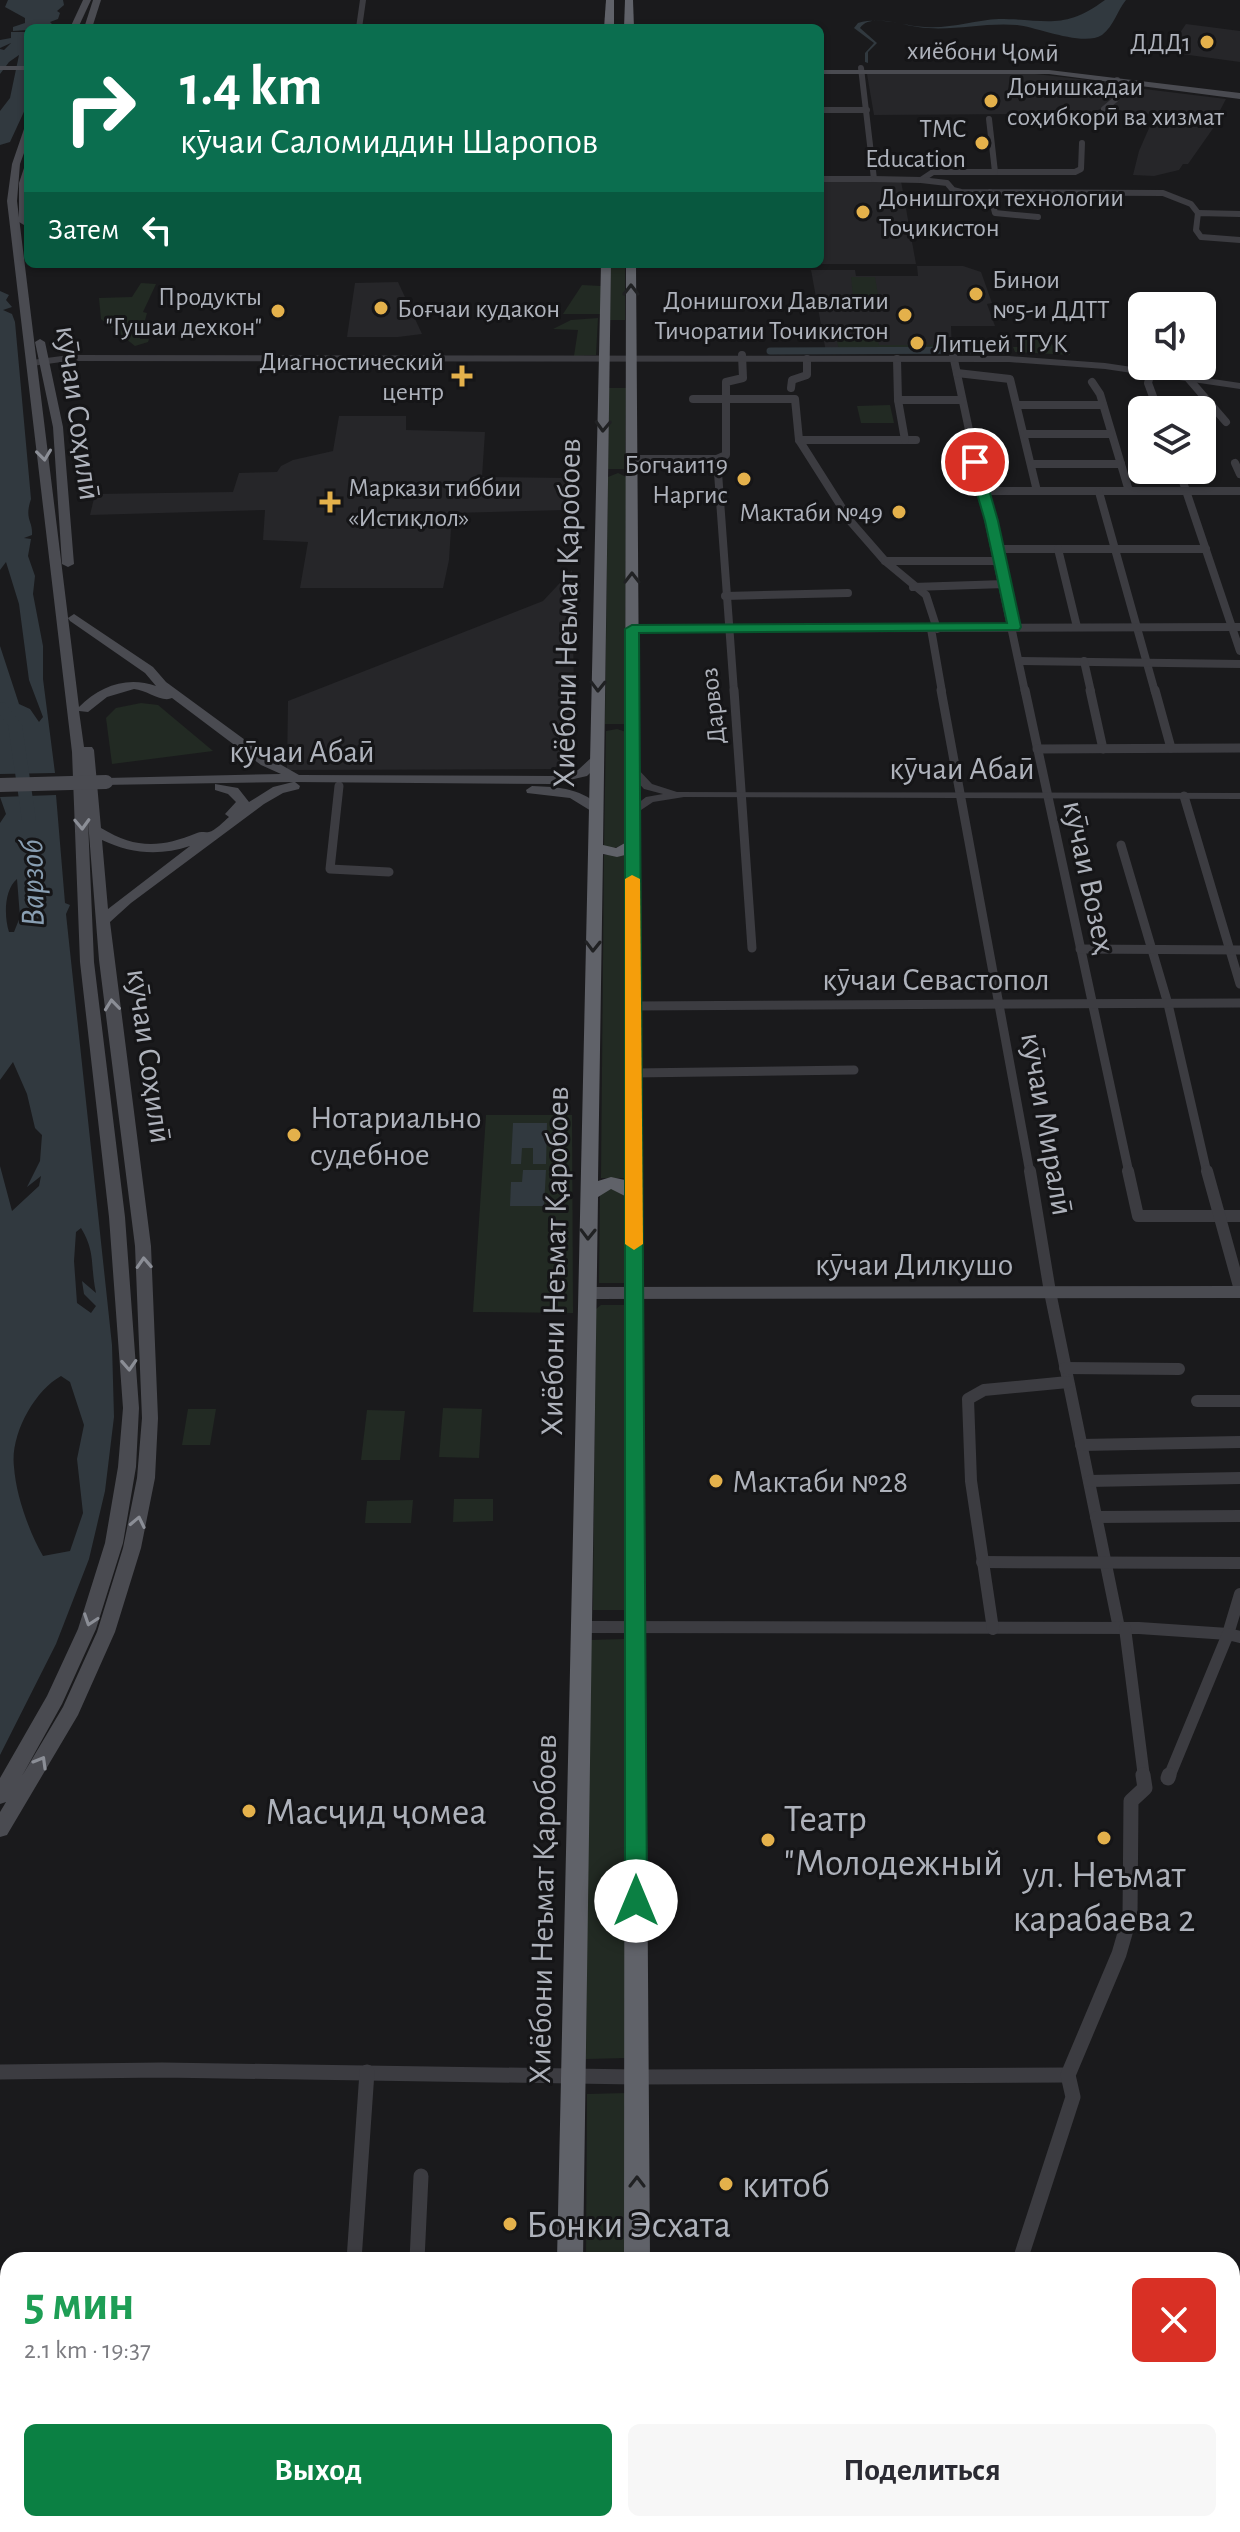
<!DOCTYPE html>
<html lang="ru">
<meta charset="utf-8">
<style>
body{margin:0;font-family:"Alegreya Sans",sans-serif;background:#f7f7f7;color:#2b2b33;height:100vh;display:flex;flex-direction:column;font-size:30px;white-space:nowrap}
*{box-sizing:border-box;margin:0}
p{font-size:26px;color:#7c7c81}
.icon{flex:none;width:44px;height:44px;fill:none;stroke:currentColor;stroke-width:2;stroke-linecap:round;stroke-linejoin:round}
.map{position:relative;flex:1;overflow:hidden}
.panel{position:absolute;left:0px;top:2252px;width:1240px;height:280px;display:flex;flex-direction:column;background:#fff;border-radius:24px 24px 0 0;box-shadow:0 2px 6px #0004}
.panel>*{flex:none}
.top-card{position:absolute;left:24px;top:24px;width:800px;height:244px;border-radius:12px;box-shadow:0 2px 6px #0004;background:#0b6e4f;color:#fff;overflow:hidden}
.controls{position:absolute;left:1128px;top:292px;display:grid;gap:16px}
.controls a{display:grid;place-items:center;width:88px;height:88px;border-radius:12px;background:#fff;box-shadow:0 2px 6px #0004;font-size:40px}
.pin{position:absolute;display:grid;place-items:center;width:68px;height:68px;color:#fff;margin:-34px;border:4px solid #fff;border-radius:50%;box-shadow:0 2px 8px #0007}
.me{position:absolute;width:88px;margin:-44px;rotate:0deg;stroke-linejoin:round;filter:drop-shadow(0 0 6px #0008)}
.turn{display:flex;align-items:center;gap:28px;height:168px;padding:0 24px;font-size:36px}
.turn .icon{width:104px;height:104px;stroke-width:2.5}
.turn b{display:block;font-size:56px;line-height:68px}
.then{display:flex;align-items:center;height:76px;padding:0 24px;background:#0003;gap:16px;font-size:30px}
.round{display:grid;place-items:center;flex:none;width:84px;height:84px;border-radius:12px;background:#f7f7f7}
.overview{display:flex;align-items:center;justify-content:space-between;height:136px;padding:0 24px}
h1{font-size:48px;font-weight:700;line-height:60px;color:#1e9e55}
.action{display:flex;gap:16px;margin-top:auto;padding:16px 24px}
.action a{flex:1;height:92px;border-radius:12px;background:#0b8043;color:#fff;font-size:32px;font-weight:700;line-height:92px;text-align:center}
.action a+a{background:#f7f7f7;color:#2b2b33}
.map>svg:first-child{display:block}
.built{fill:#262629}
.green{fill:#222a23}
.water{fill:#31393f;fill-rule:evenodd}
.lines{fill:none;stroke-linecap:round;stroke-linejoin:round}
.canal{stroke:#31393f;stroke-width:7}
.river{fill:#31393f;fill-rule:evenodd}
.minor-far4{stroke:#3c3c41;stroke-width:6}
.minor-far3{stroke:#3c3c41;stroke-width:8}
.minor-far2{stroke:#3c3c41;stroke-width:9}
.minor-far1{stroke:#3c3c41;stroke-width:12}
.minor{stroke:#3c3c41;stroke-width:15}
.tertiary{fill:#3c3c41;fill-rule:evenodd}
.secondary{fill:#4a4b51;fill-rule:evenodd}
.trunk{fill:#606269;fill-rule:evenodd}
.secondary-bridge{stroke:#4a4b51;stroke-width:14}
.oneway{stroke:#202123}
.oneway2{stroke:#8b8e96}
.route{fill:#0b8043;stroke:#07532c;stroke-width:2}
.slow{fill:#f59e0b}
.poi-dot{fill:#e4b14b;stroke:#151517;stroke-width:3}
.labels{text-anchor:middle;stroke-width:6;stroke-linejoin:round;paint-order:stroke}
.far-poi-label{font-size:26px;fill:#aeb2bb;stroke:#151517;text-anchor:end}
.far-street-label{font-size:26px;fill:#aeb2bb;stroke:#151517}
.street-label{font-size:32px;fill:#aeb2bb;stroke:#151517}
.poi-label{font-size:32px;fill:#aeb2bb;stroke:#151517;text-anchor:start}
.water-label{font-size:34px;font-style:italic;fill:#889eb2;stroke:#151517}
.near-poi-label{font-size:38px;fill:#aeb2bb;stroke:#151517;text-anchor:start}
</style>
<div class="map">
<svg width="1240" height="2532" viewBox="0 0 1240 2532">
<rect width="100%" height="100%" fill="#1a1a1c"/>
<!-- built -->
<g class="built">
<path d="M1186,24L1240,31V62L1167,52Z"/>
<path d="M1027,73L1114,83L1115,96L1107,106L1074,121L1024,114L874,115L867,74Z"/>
<path d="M1120,86L1226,99L1214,122L1110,109L1121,95Z"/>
<path d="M1153,119L1214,127L1188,164H1183L1179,170L1154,176L1133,175L1139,151Z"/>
<path d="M820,181H901L916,264H822Z"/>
<path d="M917,266H963L981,272L992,303L987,304L995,326H951L952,352H826L811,270H855L856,276H918Z"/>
<path d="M398,282L422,334L398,337H347L355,283Z"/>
<path d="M339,416H406V430L485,432L482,477L566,478L565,510L452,513L449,560L443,588H300L308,542L263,540L265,510L90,515L95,494L233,492L239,473L277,472L281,466L293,460L333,451Z"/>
<path d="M572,570L575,756L552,769L287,770L288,701L543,601Z"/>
</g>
<!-- green -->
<g class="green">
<path d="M611,264H625V320H610Z"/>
<path d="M851,277H875L880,307L854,306Z"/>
<path d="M141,283L156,284L143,312L147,313L140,339H149L148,342L135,346L101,319L99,298L132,297Z"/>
<path d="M582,285L601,286V314H563Z"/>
<path d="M598,318L596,355L574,356L578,330L553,329L571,320Z"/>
<path d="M836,335H876L879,345H950L951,352L839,351Z"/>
<path d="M1021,339H1050L1052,345H1065L1070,355L1015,352L1013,347H1022Z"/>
<path d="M609,388H626L625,469H608Z"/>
<path d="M890,405L894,423H861L857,406Z"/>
<path d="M618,473L626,477L625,724H605L608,477Z"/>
<path d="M141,703L158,705L213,751L112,764L106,718L116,708Z"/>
<path d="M617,729L626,732V845L613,848L604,846L606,731Z"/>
<path d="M626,854L624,1178H601L604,855Z"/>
<path d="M486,1115H572L573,1313L473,1312Z"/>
<path d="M611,1188L625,1192V1283H599L600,1194Z"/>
<path d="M601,1305H625L627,1610H593L596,1309Z"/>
<path d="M443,1408L482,1409L479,1458L439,1457Z"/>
<path d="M188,1409H216L210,1445H182Z"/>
<path d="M367,1410L405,1411L400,1460H361Z"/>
<path d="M454,1499H493V1521L453,1522Z"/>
<path d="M413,1500L411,1523H365L367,1501Z"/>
<path d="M624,1639L626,2058L586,2059L589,1640Z"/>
<path d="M628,2093V2260H586L587,2094Z"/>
</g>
<!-- water -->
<g class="water">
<path d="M8,0H63L64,5L57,11L60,13L58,19L50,22L56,28L13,31V27L25,23V18L5,7Z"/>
<path d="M1105,0H1126C1117,11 1114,26 1102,35C1083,47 1037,27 1017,25C984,22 951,32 918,27C901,25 870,13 860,28L877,43L868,52V63L865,62V53L874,43L854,28L858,23C882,16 902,26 925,27C950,29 975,20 999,19C1046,19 1063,31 1105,0Z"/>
<path d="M11,32H28V103L10,142L0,145V111L10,98L19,55L9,62L0,74V49L4,50L11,43L0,48V40L11,38Z"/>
<path d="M0,291L9,295L6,300L12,307L3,310L12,314L15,322L31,499C24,520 33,520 32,535L24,538L31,539L28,556L35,576L33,594L43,646V679L55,773L0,774V646L19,704L30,709L39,722L43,717L29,680L19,604L6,562L0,570Z"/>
<path d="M56,795L65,903L70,905L66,914L112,1345L114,1417L105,1491L89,1559L56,1644L0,1755V1166L12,1211L39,1186L41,1176L27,1187L40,1161L42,1135L35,1128L27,1094L13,1062L0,1080V823L6,814L0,797ZM17,879L20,917L14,932H9C4,916 4,890 17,879ZM81,1228C96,1253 90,1265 96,1293L82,1281L84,1294L96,1306L91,1313L77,1303L74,1261L76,1232ZM61,1376L70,1382L84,1425L77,1459L83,1513L70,1551L43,1556C29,1532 16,1495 14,1467C10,1435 34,1391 61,1376Z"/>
<path d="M513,1123H547L546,1164H533V1148H522L521,1164H511Z"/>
<path d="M523,1170H546L544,1206H510L511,1182H522Z"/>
</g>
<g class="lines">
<!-- canal -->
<path class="canal" d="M770,351L1003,350"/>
<!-- river -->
<path class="river" d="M0,702L5,703L22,725L36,820L34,823H24L22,820L8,725L0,715Z"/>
<!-- minor-far4 -->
<g class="minor-far4">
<path d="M359,28L363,0"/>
<path d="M1104,109L1116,99L1117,80"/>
<path d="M820,110H867"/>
<path d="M995,172H1075L1081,169L1082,143"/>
<path d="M820,179H874L861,68"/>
<path d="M874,179L921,180L933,172H995L989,119"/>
<path d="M921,180L947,183L953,190L961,192L1163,193L1191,204L1198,213"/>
<path d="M990,192L995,213L1038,217"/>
<path d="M1240,214L1198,213L1196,230L1201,237L1240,240"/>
</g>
<!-- minor-far3 -->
<g class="minor-far3">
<path d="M953,355L1025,692"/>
<path d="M897,359L898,400"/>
<path d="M1152,368L1148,383L1158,410"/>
<path d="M957,373L1010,379L1037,491"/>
<path d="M1188,378L1226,422"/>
<path d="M1092,382L1100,394L1129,491"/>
<path d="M791,388L792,380L807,375V359"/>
<path d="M693,399H795L799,440L851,522L885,561L926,595L937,629"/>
<path d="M1017,405H1103"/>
<path d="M1024,434H1110"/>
<path d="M799,440H916"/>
<path d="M905,440L898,400H962"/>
<path d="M631,459H717L726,455V382L743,378L742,355"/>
<path d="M717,459L734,692"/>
<path d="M1235,463L1240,474"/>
<path d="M1031,464H1121"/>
<path d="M1179,470L1240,651"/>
<path d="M981,491H1240"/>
<path d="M1099,492L1155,692"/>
<path d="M997,549H1206"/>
<path d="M1058,549L1077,627"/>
<path d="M885,561H998"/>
<path d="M913,587L1005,584"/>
<path d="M725,596L848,593"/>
<path d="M632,629L1240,627"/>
<path d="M931,629L942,692"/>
<path d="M1021,661L1240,664"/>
<path d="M1084,661L1091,692"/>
</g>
<!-- minor-far2 -->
<g class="minor-far2">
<path d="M734,690L752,948"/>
<path d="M941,690L1030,1173"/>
<path d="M1025,690L1129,1173"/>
<path d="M1090,690L1103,749"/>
<path d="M1155,690L1171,748"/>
<path d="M1037,749L1240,748"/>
<path d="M339,786L330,869L389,872"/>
<path d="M1184,796L1240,984"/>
<path d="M1121,845L1168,1004L1207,1173"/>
<path d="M1080,949L1240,950"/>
<path d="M633,1006L1240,1003"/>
<path d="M633,1073L854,1070"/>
</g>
<!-- minor-far1 -->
<g class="minor-far1">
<path d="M1030,1171L1050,1292L1119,1628"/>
<path d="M1128,1171L1138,1216H1240"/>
<path d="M1207,1171L1240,1290"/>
<path d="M1065,1368L1179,1369"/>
<path d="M1197,1401H1240"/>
<path d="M1081,1445L1240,1442"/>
<path d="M1089,1481L1240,1478"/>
<path d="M1096,1517L1240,1516"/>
<path d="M982,1562L1240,1563"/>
<path d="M581,1627L1139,1628L1228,1634L1240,1594"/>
<path d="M1125,1628L1144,1777"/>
<path d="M993,1629L971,1481L968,1399L984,1390L1068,1382"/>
<path d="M1169,1777L1228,1634L1240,1637"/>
</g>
<!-- minor -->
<g class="minor">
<path d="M1168,1778L1169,1775"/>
<path d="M0,2072L162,2070L636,2077L1068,2075"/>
<path d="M354,2260L367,2072"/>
<path d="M417,2260L421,2176"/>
<path d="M1020,2260L1073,2097L1068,2075L1119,1954L1130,1916L1131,1801L1145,1788L1143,1775"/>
<path d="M400,2524V2532"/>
<path d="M331,2532L332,2524"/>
<path d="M943,2532L946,2524"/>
</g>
<!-- tertiary -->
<g class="tertiary">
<path d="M69,355L1009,356L1105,363L1240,383V389L1105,369L1009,362L69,361L32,366L28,363L32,360Z"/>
<path d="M632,766L636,767L652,784L677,792L1240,793V799L684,797L653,802L632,816L628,815V811L646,797L663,794L644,789L626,769Z"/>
</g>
<!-- secondary -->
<g class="secondary">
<path d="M83,0H91L78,28H70Z"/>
<path d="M93,0H101L92,28H84Z"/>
<rect x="0" y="66" width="28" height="4"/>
<path d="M820,70H1049L1240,93V99L1049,74H820Z"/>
<path d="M28,126V142L20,164L17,201L79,707C100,686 127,676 156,686L145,673L70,621L68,618L74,614L153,667L166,682L271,759L299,775L552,776L578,770L592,757H602L603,760L587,776L552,784L295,782L300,786L299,789L283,793L264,804L131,903L110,922L151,1246L158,1418L155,1478L141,1548L115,1632L78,1715L7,1835L0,1837V1812L6,1802L0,1804V1778L47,1696L78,1629L105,1543L118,1467L123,1408L109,1217L80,962L72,752L7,201L12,164L24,129ZM134,689C147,690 162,703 172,698L261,765L281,774L106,778L100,782L101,785L293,782L273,787L249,802L238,788L215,784V790L228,794L236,802L225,814L229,817C224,821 215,831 209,832C205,833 201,831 197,833C160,848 136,849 101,828L94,750L92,747H84L79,711L88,712L107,697ZM88,821L99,960L135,1246L142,1418L137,1478L123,1548L97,1632L63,1707L22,1776L62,1704L96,1629L123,1543L136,1467L139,1408L125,1217L94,962ZM102,840C131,854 160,856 190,846L108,909Z"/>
<path d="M28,165V223L24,225L19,222V183L24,168Z"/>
<path d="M40,339L45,342L63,427L74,564L68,567L62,564L53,427L35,342Z"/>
<path d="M532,786C559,787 584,788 603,810L596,814L570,798L527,793L526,790Z"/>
<path d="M1240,1286V1298L587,1299L579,1293L587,1287Z"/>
</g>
<!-- trunk -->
<g class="trunk">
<path d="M606,0H614V28H604Z"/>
<path d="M625,0H633L634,28H624Z"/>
<path d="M601,264H611L603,845L616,848L625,843L626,264H636L650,2260H624L625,1196L611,1189L598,1197L583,2260H557ZM603,854L617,857L625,855V1180L611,1177L598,1181Z"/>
<path d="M552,2524H580L579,2532H551Z"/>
<rect x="624" y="2524" width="28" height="8"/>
</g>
<!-- secondary-bridge -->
<path class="secondary-bridge" d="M0,785L106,782"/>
</g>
<!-- one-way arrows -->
<defs><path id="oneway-chevron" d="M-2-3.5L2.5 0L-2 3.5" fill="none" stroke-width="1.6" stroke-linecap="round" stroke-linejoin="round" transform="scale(2)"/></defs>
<g class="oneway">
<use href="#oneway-chevron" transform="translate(631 290) rotate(-90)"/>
<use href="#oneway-chevron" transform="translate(603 426) rotate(92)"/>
<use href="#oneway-chevron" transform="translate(632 578) rotate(-90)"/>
<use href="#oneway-chevron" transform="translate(598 686) rotate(91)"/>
<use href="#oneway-chevron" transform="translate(593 946) rotate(91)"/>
<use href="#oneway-chevron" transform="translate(588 1234) rotate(91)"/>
<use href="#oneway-chevron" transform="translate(637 2182) rotate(-90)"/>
</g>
<g class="oneway2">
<use href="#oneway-chevron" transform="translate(44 455) rotate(83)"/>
<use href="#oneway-chevron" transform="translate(82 824) rotate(88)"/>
<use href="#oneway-chevron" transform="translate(112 1005) rotate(-96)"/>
<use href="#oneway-chevron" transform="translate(144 1263) rotate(-93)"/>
<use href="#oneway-chevron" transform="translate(129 1365) rotate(87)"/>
<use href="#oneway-chevron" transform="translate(138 1522) rotate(-78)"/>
<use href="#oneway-chevron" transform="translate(90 1620) rotate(109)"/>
<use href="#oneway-chevron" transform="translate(41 1762) rotate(-60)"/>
</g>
<!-- route -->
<path class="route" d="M975,459L981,462L998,521L1021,627L1019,630L639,633L647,1901L644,1908L636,1911L628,1908L625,1901V629L632,625L1007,623L985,521L968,462Z"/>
<!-- slow -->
<path class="slow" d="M632,875L640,879L643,1244L634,1250L625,1244V879Z"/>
<!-- markers -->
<g class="poi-dot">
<circle cx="1207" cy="42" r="8"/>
<circle cx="991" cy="101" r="8"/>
<circle cx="982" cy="143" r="8"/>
<circle cx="863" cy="212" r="8"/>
<circle cx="976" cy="294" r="8"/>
<circle cx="381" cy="308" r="8"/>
<circle cx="278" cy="311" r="8"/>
<circle cx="905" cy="315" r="8"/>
<circle cx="917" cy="343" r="8"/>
<path d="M458 364h8v8h8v8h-8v8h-8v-8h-8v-8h8z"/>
<circle cx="744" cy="479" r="8"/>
<path d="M326 490h8v8h8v8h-8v8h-8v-8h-8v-8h8z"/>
<circle cx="899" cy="512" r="8"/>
<circle cx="294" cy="1135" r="8"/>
<circle cx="716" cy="1481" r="8"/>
<circle cx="249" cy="1811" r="8"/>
<circle cx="1104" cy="1838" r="8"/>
<circle cx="768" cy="1840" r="8"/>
<circle cx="726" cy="2184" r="8"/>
<circle cx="510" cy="2224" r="8"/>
</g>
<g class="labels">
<!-- far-poi labels -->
<g class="far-poi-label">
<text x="1191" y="51">ДДД1</text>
<text x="1007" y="95" text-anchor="start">Донишкадаи<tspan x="1007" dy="30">соҳибкорӣ ва хизмат</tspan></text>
<text x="966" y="137">TMC<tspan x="966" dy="30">Education</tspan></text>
<text x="879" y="206" text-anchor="start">Донишгоҳи технологии<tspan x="879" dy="30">Тоҷикистон</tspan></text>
<text x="992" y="288" text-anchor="start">Бинои<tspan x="992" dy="30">№5-и ДДТТ</tspan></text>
<text x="262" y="305">Продукты<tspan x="262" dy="30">"Гушаи дехкон"</tspan></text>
<text x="889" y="309">Донишгохи Давлатии<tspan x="889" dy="30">Тичоратии Точикистон</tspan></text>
<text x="397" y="317" text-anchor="start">Боғчаи кудакон</text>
<text x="933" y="352" text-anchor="start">Литцей ТГУК</text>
<text x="444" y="370">Диагностический<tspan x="444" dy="30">центр</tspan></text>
<text x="728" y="473">Богчаи119<tspan x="728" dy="30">Наргис</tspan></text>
<text x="348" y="496" text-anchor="start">Маркази тиббии<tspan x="348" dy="30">«Истиқлол»</tspan></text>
<text x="883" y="521">Мактаби №49</text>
</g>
<!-- far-street labels -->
<g class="far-street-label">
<text transform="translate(983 51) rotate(1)" y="9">хиёбони Ҷомӣ</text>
<text transform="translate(712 706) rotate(-96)" y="9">Дарвоз</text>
</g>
<!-- street labels -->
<g class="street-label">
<text transform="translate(79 413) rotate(82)" y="11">кӯчаи Соҳилӣ</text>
<text transform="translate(566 613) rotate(-89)" y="11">Хиёбони Неъмат Қаробоев</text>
<text x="302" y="762">кӯчаи Абаӣ</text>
<text x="962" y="779">кӯчаи Абаӣ</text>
<text transform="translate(1090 877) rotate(78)" y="11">кӯчаи Возеҳ</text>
<text x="936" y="990">кӯчаи Севастопол</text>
<text transform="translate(150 1056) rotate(82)" y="11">кӯчаи Соҳилӣ</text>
<text transform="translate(1048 1124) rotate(80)" y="11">кӯчаи Миралӣ</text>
<text transform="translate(554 1261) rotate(-89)" y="11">Хиёбони Неъмат Қаробоев</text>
<text x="914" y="1275">кӯчаи Дилкушо</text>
<text transform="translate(542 1909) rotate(-89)" y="11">Хиёбони Неъмат Қаробоев</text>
</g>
<!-- poi labels -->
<g class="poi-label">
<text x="310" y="1128">Нотариально<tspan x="310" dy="37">судебное</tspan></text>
<text x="732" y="1492">Мактаби №28</text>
</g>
<!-- water labels -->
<g class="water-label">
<text transform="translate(31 883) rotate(-91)" y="12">Варзоб</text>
</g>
<!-- near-poi labels -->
<g class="near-poi-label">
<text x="265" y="1824">Масҷид ҷомеа</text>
<text x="784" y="1831">Театр<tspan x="784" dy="44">"Молодежный</tspan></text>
<text x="1104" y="1887" text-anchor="middle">ул. Неъмат<tspan x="1104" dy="44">карабаева 2</tspan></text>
<text x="742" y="2197">китоб</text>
<text x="526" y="2237">Бонки Эсхата</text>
</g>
</g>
</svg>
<div class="controls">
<a><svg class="icon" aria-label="sound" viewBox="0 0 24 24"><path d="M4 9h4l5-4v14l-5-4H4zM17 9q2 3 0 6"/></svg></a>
<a><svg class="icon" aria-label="layers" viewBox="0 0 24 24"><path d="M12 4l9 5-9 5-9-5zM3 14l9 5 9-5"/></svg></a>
</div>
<div class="pin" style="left:975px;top:462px;background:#d93025"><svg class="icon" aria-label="arrive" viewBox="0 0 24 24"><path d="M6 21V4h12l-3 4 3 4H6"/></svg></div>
<svg class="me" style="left:636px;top:1901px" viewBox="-20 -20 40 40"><circle r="19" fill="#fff"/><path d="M0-13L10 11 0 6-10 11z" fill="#0b8043"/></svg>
<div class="top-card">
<div class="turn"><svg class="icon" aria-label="right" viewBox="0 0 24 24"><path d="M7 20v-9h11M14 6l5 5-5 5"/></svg><div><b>1.4 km</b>кӯчаи Саломиддин Шаропов</div></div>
<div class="then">Затем<svg class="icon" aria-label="left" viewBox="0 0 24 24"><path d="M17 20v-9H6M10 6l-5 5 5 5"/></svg></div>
</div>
<section class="panel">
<div class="overview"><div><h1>5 мин</h1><p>2.1 km · 19:37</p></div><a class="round" style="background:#d93025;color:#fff"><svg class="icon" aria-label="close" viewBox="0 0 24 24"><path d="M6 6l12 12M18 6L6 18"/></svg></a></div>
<div class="action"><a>Выход</a><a>Поделиться</a></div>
</section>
</div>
